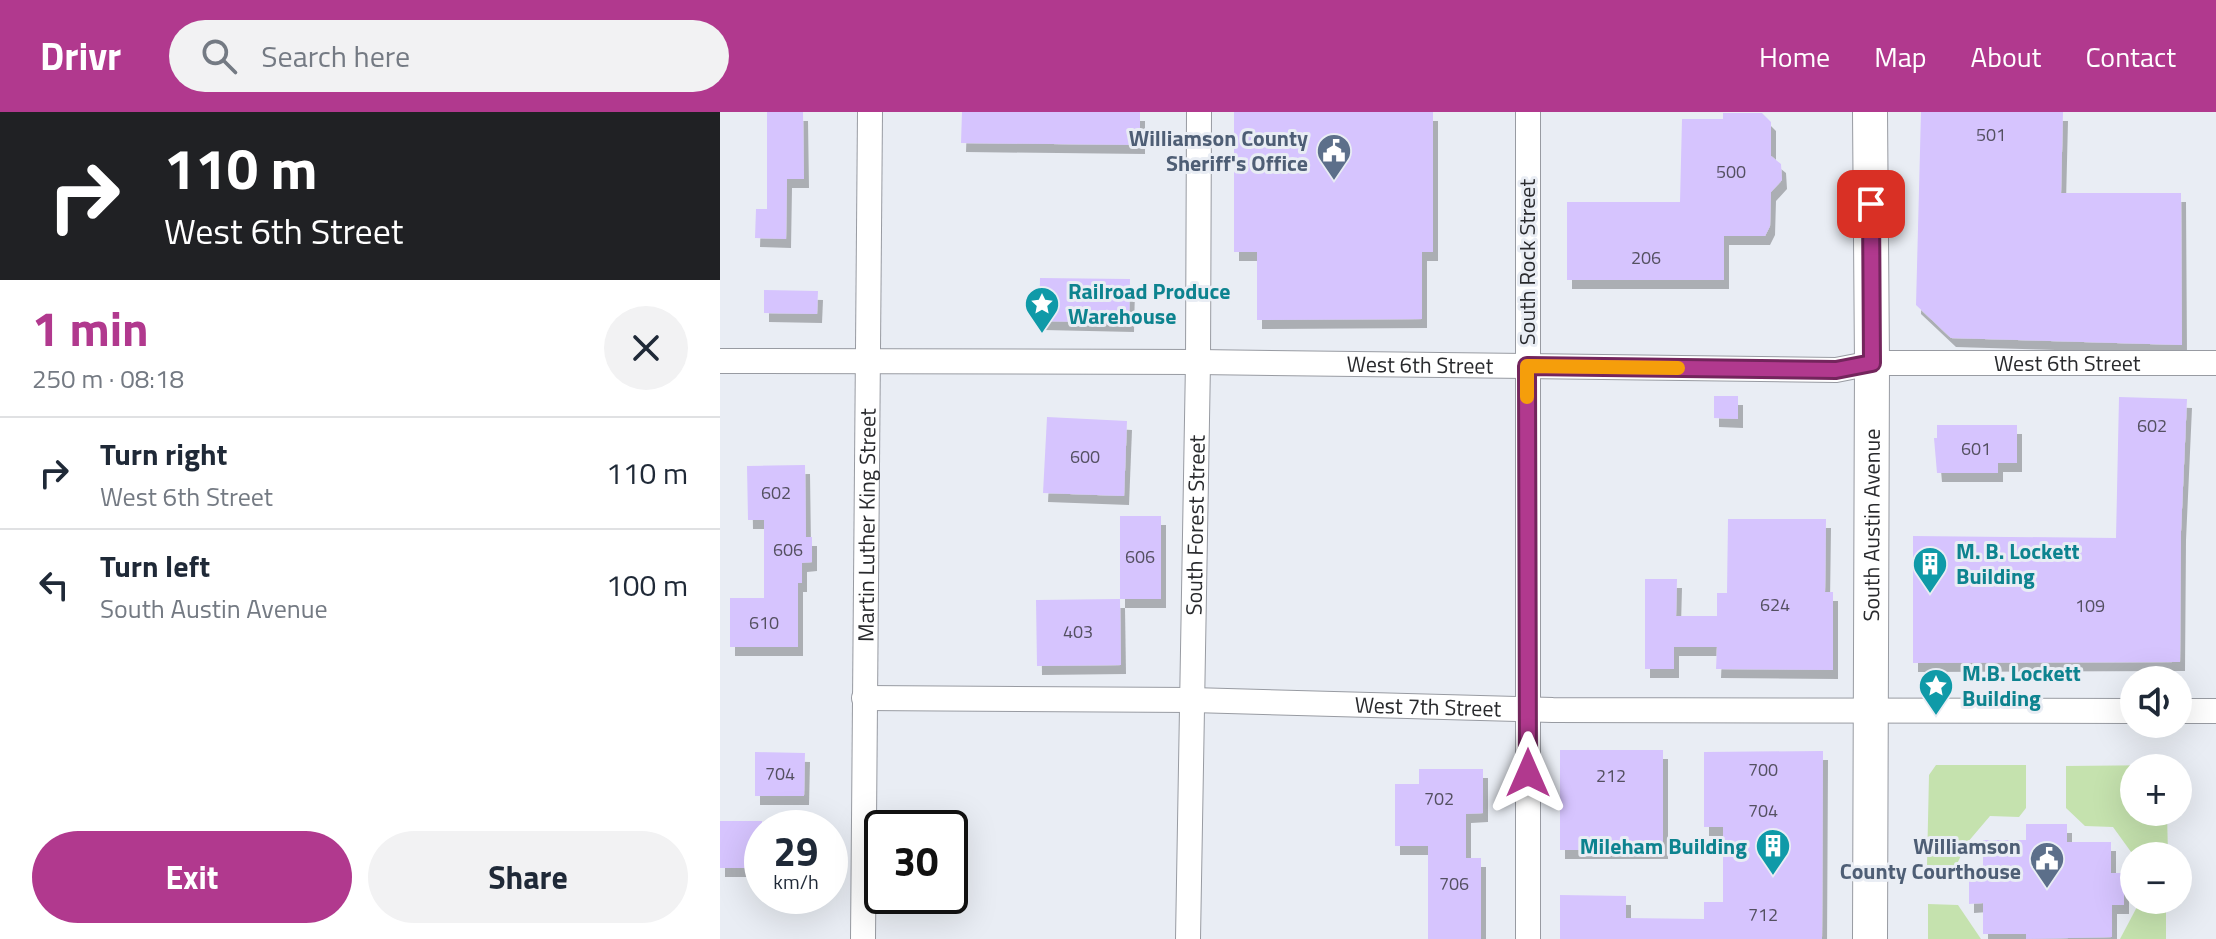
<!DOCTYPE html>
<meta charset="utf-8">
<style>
body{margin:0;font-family:"Titillium Web",sans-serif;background:#f2f2f3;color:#1f2937;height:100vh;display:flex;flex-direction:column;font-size:30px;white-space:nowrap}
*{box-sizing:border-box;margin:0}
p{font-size:26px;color:#747a83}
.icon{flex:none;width:44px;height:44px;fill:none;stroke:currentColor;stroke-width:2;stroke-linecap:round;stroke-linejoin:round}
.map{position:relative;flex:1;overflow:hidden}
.panel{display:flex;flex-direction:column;background:#fff;width:720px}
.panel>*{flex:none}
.hud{background:#202124;color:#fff;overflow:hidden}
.controls{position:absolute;left:1400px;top:554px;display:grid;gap:16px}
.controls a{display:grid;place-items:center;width:72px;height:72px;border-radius:50%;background:#fff;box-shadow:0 8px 32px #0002;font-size:40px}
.speed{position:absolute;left:24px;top:698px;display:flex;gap:16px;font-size:40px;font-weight:700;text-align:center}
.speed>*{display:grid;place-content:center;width:104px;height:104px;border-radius:50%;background:#fff;box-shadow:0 8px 32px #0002;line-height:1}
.speed small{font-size:20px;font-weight:400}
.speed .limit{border:4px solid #111;border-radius:12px;background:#fff;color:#111}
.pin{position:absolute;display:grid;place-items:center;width:68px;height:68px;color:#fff;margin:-34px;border-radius:16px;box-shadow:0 4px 12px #0006}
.me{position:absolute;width:88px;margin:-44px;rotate:0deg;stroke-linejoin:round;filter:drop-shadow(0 0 6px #0008)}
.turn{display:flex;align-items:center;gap:28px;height:168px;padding:0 32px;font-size:36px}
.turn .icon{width:104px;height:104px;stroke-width:2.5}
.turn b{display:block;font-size:56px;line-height:68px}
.round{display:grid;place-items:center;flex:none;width:84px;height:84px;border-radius:42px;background:#f2f2f3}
.overview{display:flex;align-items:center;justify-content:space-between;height:136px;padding:0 32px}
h1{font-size:48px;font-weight:700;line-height:60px;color:#b1398e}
.primary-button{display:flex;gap:16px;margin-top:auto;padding:16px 32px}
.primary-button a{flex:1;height:92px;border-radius:48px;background:#b1398e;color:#fff;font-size:32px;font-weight:700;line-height:92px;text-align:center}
.primary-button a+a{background:#f2f2f3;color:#1f2937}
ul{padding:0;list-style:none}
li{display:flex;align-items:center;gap:24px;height:112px;padding:0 32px;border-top:2px solid #e0e1e3}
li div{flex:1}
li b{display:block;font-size:30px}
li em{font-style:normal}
header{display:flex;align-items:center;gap:48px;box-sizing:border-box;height:112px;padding:0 40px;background:#b1398e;color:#fff}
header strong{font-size:38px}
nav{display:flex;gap:44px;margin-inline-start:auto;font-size:28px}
.search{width:560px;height:72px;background:#f2f2f3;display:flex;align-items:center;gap:20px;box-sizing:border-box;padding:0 28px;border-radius:44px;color:#747a83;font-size:30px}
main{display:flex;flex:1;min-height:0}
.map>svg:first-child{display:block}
.grass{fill:#c5e2ae}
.building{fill:#d6c4fe;filter:url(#shadow)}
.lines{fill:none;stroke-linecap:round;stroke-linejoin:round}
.minor-casing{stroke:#989ba2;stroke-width:26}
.secondary-casing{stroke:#989ba2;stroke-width:36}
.minor{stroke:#fff;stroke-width:24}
.secondary{stroke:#fff;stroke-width:34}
.route-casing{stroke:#73255c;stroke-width:20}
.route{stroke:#b1398e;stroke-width:14}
.slow{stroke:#f59e0b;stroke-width:14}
.labels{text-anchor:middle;stroke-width:6;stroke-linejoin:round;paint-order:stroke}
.number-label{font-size:18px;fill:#545061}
.service-label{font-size:22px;font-weight:bold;fill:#4e5e75;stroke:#e9edf4;text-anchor:end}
.street-label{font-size:22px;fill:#292a2d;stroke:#e9edf4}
.culture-label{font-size:22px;font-weight:bold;fill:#0d838f;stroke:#e9edf4;text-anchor:start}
</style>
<header>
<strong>Drivr</strong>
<div class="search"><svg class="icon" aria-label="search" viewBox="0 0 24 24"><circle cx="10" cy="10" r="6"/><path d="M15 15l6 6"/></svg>Search here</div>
<nav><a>Home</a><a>Map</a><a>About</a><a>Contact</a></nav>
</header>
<main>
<section class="panel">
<div class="hud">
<div class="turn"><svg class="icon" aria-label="right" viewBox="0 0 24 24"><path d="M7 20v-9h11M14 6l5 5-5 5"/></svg><div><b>110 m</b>West 6th Street</div></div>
</div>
<div class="overview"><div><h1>1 min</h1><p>250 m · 08:18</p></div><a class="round"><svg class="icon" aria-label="close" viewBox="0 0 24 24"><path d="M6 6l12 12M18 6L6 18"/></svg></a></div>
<ul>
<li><svg class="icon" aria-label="right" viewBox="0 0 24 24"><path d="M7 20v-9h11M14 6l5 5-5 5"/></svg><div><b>Turn right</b><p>West 6th Street</p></div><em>110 m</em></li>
<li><svg class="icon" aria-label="left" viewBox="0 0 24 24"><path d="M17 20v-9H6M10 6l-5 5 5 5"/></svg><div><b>Turn left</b><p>South Austin Avenue</p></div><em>100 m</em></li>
</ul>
<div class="primary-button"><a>Exit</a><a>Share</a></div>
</section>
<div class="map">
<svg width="1496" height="827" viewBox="0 0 1496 827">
<defs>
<filter id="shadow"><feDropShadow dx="5" dy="9" stdDeviation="0" flood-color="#0004"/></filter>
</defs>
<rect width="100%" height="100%" fill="#e9edf4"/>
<!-- grass -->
<g class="grass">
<path d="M1216,653H1306V696L1299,705L1270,704L1247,731L1236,754L1207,753L1209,663Z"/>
<path d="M1447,653V656H1414V700H1447L1448,744H1414L1393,715L1365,714L1346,696V654Z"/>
<path d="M1208,792L1238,793L1261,827H1208Z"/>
<path d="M1418,793H1446V827H1400Z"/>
</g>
<!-- building -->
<g class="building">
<path d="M47,0H83L84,67H67L66,127L35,126L36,97H47Z"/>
<path d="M242,0H420V33L241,31Z"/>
<path d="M514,0H713V140H702V207L537,208V140H514Z"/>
<path d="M1201,0H1343L1341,81H1461L1462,233L1231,226L1196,193Z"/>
<path d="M1003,1H1042L1051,10V44L1061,52L1062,68L1051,80L1050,114L1045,124H1004V168H847V90H960L962,7H1003Z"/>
<path d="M320,166L410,167L409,211L319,209Z"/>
<path d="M44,178L98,179L97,202L44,201Z"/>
<path d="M994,284H1018V307L994,306Z"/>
<path d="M1399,285L1467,287L1461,419L1460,550L1193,551V424L1396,426Z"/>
<path d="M327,305L407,309L404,384L323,381Z"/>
<path d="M1217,313H1297V351H1278V361H1217L1214,326H1217Z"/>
<path d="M85,353L86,425H92V450L82,451V471H78V535H10V486H44V408H28L27,354Z"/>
<rect x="400" y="404" width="41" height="83"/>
<path d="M1008,407H1106L1105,480H1113V558L996,557L997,535H954V557H925V467H957L956,504H997V481H1007Z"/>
<path d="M400,487L401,553L317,554L316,488Z"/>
<rect x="840" y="638" width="103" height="100"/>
<path d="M1103,639L1102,827H840V783L906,784V806L984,807V790H1003V715H984V640Z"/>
<path d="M35,640L85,641L84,684H35Z"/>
<path d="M699,657H763V701L746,702V746H761V827H708V734H675V672H699Z"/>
<path d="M0,709H42V742L26,741V756H0Z"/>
<path d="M1306,712H1347V730H1391V761H1404V793H1392V825L1306,827V822H1263V791L1249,792V759L1263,760V728H1306Z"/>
</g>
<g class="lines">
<defs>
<g id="minor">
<path d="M808,0V827"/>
<path id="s1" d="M0,249L478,250L1116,258L1152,251H1496"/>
<path id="s2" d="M144,586L472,588L833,598L1414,599"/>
<path d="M1458,599H1496"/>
<path id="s3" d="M143,827L150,0"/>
<path id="s4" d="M468,827L478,250L479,0"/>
</g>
<g id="secondary">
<path id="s5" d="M1150,827L1152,251L1150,0"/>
</g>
</defs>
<!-- minor casing -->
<use href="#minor" class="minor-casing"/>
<!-- secondary casing -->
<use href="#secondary" class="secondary-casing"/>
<!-- minor -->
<use href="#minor" class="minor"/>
<!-- secondary -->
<use href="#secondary" class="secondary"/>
</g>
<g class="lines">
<defs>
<path id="route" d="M808,661L807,254L1116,258L1152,251L1151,92"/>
</defs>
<!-- route casing -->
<use href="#route" class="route-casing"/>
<!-- route -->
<use href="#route" class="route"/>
<!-- slow -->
<path class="slow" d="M807,285V254L958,256"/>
</g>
<!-- icons -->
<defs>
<symbol id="civic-pin" viewBox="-11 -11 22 30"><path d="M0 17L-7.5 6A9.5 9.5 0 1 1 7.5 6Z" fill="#5c6f8a" stroke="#e9edf4"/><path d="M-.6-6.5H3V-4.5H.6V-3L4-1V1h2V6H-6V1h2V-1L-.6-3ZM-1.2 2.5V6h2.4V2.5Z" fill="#fff"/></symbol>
<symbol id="sight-pin" viewBox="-11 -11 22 30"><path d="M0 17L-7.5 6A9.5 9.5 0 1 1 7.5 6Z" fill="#0f9aa8" stroke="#e9edf4"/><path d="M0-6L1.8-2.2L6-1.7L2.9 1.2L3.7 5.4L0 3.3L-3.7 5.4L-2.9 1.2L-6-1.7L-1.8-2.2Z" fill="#fff"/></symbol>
<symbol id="building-pin" viewBox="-11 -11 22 30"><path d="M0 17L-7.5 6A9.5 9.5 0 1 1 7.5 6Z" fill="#0f9aa8" stroke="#e9edf4"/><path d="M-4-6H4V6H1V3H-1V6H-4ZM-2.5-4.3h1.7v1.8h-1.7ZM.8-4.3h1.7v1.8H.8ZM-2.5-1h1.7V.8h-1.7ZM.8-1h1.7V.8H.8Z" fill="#fff"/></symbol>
</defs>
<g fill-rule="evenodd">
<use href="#civic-pin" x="594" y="19" width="40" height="54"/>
<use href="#sight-pin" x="302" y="172" width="40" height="54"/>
<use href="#building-pin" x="1190" y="432" width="40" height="54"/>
<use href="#sight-pin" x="1196" y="554" width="40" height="54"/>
<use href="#building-pin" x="1033" y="714" width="40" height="54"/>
<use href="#civic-pin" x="1307" y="727" width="40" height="54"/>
</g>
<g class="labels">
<!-- number labels -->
<g class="number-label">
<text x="1271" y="29">501</text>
<text x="1011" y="66">500</text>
<text x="926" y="152">206</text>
<text x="1432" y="320">602</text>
<text x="1256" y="343">601</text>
<text x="365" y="351">600</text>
<text x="56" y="387">602</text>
<text x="68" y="444">606</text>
<text x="420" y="451">606</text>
<text x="1055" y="499">624</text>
<text x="1370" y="500">109</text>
<text x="44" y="517">610</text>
<text x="358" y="526">403</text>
<text x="1043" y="664">700</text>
<text x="60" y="668">704</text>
<text x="891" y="670">212</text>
<text x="719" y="693">702</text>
<text x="1043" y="705">704</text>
<text x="734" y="778">706</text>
<text x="1043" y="809">712</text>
</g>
<!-- service labels -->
<g class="service-label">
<text x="588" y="34">Williamson County<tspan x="588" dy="25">Sheriff's Office</tspan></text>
<text x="1301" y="742">Williamson<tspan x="1301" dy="25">County Courthouse</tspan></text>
</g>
<!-- street labels -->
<g class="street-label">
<text transform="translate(807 150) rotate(-90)" y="8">South Rock Street</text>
<text dy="8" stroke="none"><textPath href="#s1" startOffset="1348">West 6th Street</textPath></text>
<text dy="8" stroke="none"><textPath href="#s1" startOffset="700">West 6th Street</textPath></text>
<text dy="8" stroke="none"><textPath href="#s3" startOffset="414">Martin Luther King Street</textPath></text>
<text dy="8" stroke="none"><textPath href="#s5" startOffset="414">South Austin Avenue</textPath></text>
<text dy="8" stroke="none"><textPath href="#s4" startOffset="414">South Forest Street</textPath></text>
<text dy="8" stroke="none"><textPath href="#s2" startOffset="564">West 7th Street</textPath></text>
</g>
<!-- culture labels -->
<g class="culture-label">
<text x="348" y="187">Railroad Produce<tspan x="348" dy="25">Warehouse</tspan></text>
<text x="1236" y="447">M. B. Lockett<tspan x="1236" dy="25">Building</tspan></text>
<text x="1242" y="569">M.B. Lockett<tspan x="1242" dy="25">Building</tspan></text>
<text x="1027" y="742" text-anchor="end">Mileham Building</text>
</g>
</g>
</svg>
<div class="controls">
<a><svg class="icon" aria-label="sound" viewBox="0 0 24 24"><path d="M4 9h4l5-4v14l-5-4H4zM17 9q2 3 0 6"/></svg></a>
<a>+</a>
<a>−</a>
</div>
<div class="speed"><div>29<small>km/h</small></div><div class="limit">30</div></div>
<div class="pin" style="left:1151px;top:92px;background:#d93025"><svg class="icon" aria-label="arrive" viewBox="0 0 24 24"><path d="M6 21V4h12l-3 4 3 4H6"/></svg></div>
<svg class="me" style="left:808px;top:661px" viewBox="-20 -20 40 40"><path d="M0-17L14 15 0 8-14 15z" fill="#b1398e" stroke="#fff" stroke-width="4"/></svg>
</div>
</main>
